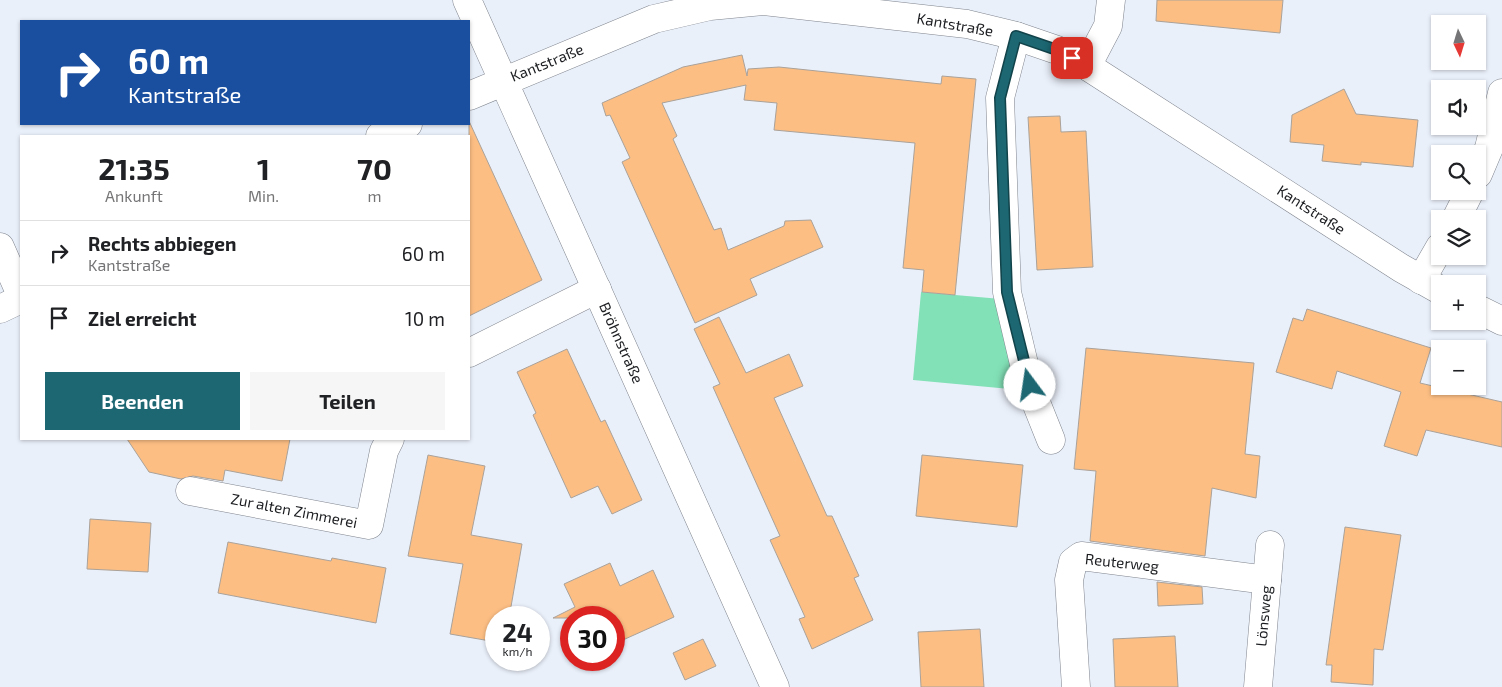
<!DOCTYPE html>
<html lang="de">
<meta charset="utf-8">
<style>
body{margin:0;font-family:"Exo 2",sans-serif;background:#f6f6f6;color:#202124;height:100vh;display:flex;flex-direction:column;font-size:19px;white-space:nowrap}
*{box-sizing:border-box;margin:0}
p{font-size:16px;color:#757577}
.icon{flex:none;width:28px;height:28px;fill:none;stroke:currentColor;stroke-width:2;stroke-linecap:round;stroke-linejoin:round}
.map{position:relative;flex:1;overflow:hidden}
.side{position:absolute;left:20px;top:135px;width:450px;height:305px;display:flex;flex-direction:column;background:#fff;border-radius:0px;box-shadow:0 1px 4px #0004}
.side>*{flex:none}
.guide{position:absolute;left:20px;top:20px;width:450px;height:105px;border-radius:0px;box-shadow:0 1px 4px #0004;background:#1a4fa0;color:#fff;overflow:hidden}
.needle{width:32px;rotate:176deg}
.buttons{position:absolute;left:1431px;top:15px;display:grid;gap:10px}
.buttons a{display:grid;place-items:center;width:55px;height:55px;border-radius:0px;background:#fff;box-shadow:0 1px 4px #0004;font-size:25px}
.speed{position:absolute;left:485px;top:606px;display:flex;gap:10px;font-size:25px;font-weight:700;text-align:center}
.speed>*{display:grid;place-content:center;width:65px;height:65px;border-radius:50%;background:#fff;box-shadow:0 1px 4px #0004;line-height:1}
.speed small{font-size:12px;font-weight:400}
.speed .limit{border:8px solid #d22;background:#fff;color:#111}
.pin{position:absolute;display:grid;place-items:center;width:42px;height:42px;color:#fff;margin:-21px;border-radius:10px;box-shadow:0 2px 8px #0006}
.me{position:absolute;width:55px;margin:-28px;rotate:346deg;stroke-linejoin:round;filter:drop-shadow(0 0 4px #0008)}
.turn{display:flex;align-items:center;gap:18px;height:105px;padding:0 25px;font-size:22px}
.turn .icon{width:65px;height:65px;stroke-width:2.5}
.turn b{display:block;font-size:35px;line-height:42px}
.eta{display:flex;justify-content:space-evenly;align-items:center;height:85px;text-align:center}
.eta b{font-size:30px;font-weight:700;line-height:35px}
.cta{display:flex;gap:10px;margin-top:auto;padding:10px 25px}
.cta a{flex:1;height:58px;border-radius:0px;background:#1c6772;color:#fff;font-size:20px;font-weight:700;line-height:58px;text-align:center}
.cta a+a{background:#f6f6f6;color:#202124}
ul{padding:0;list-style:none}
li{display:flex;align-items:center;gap:15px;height:65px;padding:0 25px;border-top:1px solid #e0e0e0}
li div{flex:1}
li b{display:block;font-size:19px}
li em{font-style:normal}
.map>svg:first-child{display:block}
.green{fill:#82e1b7}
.building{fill:#fcbe83;stroke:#aaa29a}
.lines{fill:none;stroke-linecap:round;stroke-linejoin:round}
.minor-casing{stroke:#7f848d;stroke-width:29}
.minor{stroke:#fff;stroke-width:28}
.route-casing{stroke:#12434a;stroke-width:12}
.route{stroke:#1c6772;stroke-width:9}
.labels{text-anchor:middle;stroke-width:4.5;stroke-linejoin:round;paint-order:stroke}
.street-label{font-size:15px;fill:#1b1d20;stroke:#fff}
</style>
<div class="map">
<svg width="1502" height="687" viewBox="0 0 1502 687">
<rect width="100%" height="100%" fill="#eaf0fa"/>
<!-- green -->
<path class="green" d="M921,292L1001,299L1021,390L913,380Z"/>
<!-- building -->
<g class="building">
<path d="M1157,0H1283L1280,33L1156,21Z"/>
<path d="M742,55L747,76L748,69L779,67L941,84L942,76L976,79L955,295L922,292L924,270L903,268L915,143L774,130L777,103L744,100L746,85L662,103L677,136L673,139L714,230L721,228L728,250L784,226L785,221L811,220L823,247L750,279L757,295L695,323L622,162L630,158L610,115L606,116L602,103L683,67Z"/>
<path d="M1344,89L1356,114L1418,120L1413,167L1361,162V165L1322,161L1324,145L1290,142L1292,115Z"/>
<path d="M1060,116L1061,132L1086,131L1093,267L1037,270L1028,117Z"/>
<path d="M469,121L542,280L469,316Z"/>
<path d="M1307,309L1431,348L1420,383L1502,402V447L1426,430L1417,456L1384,446L1401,392L1337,371L1332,389L1276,372L1293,318L1303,321Z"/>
<path d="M719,317L746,373L789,354L803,386L774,398L827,516H832L859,576L854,578L873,620L812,649L799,619L805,617L770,540L780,536L713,387L720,384L694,329Z"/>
<path d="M1086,348L1254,363L1245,454L1260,456L1256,498L1212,488L1205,556L1090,541L1096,471L1074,469Z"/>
<path d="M567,349L601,422L605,420L642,500L612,514L598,486L571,498L533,415L536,413L517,372Z"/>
<path d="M127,439H290L282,481L225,470L223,481L193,476L181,479L149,472Z"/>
<path d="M428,455L485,466L471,535L522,544L509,618H496V642L450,634L463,564L408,556Z"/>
<path d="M922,455L1023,465L1017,527L916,516Z"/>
<path d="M90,519L151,523L148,572L87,569Z"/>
<path d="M1345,527L1401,535L1383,650L1374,649L1373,685L1331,682L1332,665H1326Z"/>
<path d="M228,542L331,561L332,558L386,568L376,623L218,593Z"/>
<path d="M610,563L620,586L653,570L674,617L614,644V618H553L575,607L564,584Z"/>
<path d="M1157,582L1202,587L1203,604L1158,606Z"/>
<path d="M980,629L984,687H921L918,632Z"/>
<path d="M1175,636L1178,687H1115L1113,639Z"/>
<path d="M703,639L716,666L685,680L673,653Z"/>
</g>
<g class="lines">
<defs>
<g id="minor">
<path d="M467,0L775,687"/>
<path d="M1016,36L1000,98L1007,292L1029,385L1051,440"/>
<path d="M1087,66L1108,26L1111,0"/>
<path d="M469,96L654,19L710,6L764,1L967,24L1016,36L1057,50L1087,66L1401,268L1440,290"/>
<path d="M380,136L408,124"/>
<path d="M1478,174L1489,148L1502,93"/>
<path d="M1456,219L1470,191"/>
<path d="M0,247L21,295"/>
<path d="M1421,280L1440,247"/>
<path d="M0,309L21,299"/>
<path d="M1478,309L1502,321"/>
<path d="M469,353L597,289"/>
<path d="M190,491L369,525L384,451L390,439"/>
<path d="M1076,687L1069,580L1073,562L1081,556L1267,580"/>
<path d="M1258,687L1270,545"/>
</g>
</defs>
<!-- minor casing -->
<use href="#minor" class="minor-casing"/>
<!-- minor -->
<use href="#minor" class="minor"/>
</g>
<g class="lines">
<defs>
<path id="route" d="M1030,385L1007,292L1000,98L1016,36L1057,50L1072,58"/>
</defs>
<!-- route casing -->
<use href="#route" class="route-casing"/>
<!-- route -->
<use href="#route" class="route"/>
</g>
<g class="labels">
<!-- street labels -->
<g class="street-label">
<text transform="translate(955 25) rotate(10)" y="5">Kantstraße</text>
<text transform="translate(547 63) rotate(-22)" y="5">Kantstraße</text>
<text transform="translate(1311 210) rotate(33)" y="5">Kantstraße</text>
<text transform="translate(621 343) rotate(66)" y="5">Bröhnstraße</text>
<text transform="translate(294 511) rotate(11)" y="5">Zur alten Zimmerei</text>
<text transform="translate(1122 563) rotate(6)" y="5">Reuterweg</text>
<text transform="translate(1264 616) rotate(-85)" y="5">Lönsweg</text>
</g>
</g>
</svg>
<div class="buttons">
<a><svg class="needle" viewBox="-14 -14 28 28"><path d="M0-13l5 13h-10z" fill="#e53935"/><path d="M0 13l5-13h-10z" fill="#757577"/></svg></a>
<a><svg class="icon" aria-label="sound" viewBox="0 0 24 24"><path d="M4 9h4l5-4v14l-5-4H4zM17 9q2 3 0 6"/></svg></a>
<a><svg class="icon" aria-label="search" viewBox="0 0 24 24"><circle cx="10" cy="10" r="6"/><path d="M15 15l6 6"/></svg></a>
<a><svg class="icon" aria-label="layers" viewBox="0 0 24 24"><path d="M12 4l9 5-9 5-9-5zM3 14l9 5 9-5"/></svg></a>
<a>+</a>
<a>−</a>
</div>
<div class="speed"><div>24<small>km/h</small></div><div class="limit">30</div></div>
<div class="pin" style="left:1072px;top:58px;background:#d93025"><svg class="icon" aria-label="arrive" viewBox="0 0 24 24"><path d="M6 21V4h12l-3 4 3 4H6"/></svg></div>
<svg class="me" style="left:1030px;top:385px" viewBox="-20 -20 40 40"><circle r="19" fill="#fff"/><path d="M0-13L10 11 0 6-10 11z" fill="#1c6772"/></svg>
<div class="guide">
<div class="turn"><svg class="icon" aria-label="right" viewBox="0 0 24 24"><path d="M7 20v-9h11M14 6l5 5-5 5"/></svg><div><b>60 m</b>Kantstraße</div></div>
</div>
<section class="side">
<div class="eta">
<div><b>21:35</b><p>Ankunft</p></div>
<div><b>1</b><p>Min.</p></div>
<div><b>70</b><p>m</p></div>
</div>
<ul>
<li><svg class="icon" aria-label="right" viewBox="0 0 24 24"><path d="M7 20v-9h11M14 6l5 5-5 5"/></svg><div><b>Rechts abbiegen</b><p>Kantstraße</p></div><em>60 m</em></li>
<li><svg class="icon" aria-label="arrive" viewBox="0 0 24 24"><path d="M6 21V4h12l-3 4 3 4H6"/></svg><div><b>Ziel erreicht</b></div><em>10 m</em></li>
</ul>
<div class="cta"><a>Beenden</a><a>Teilen</a></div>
</section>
</div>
